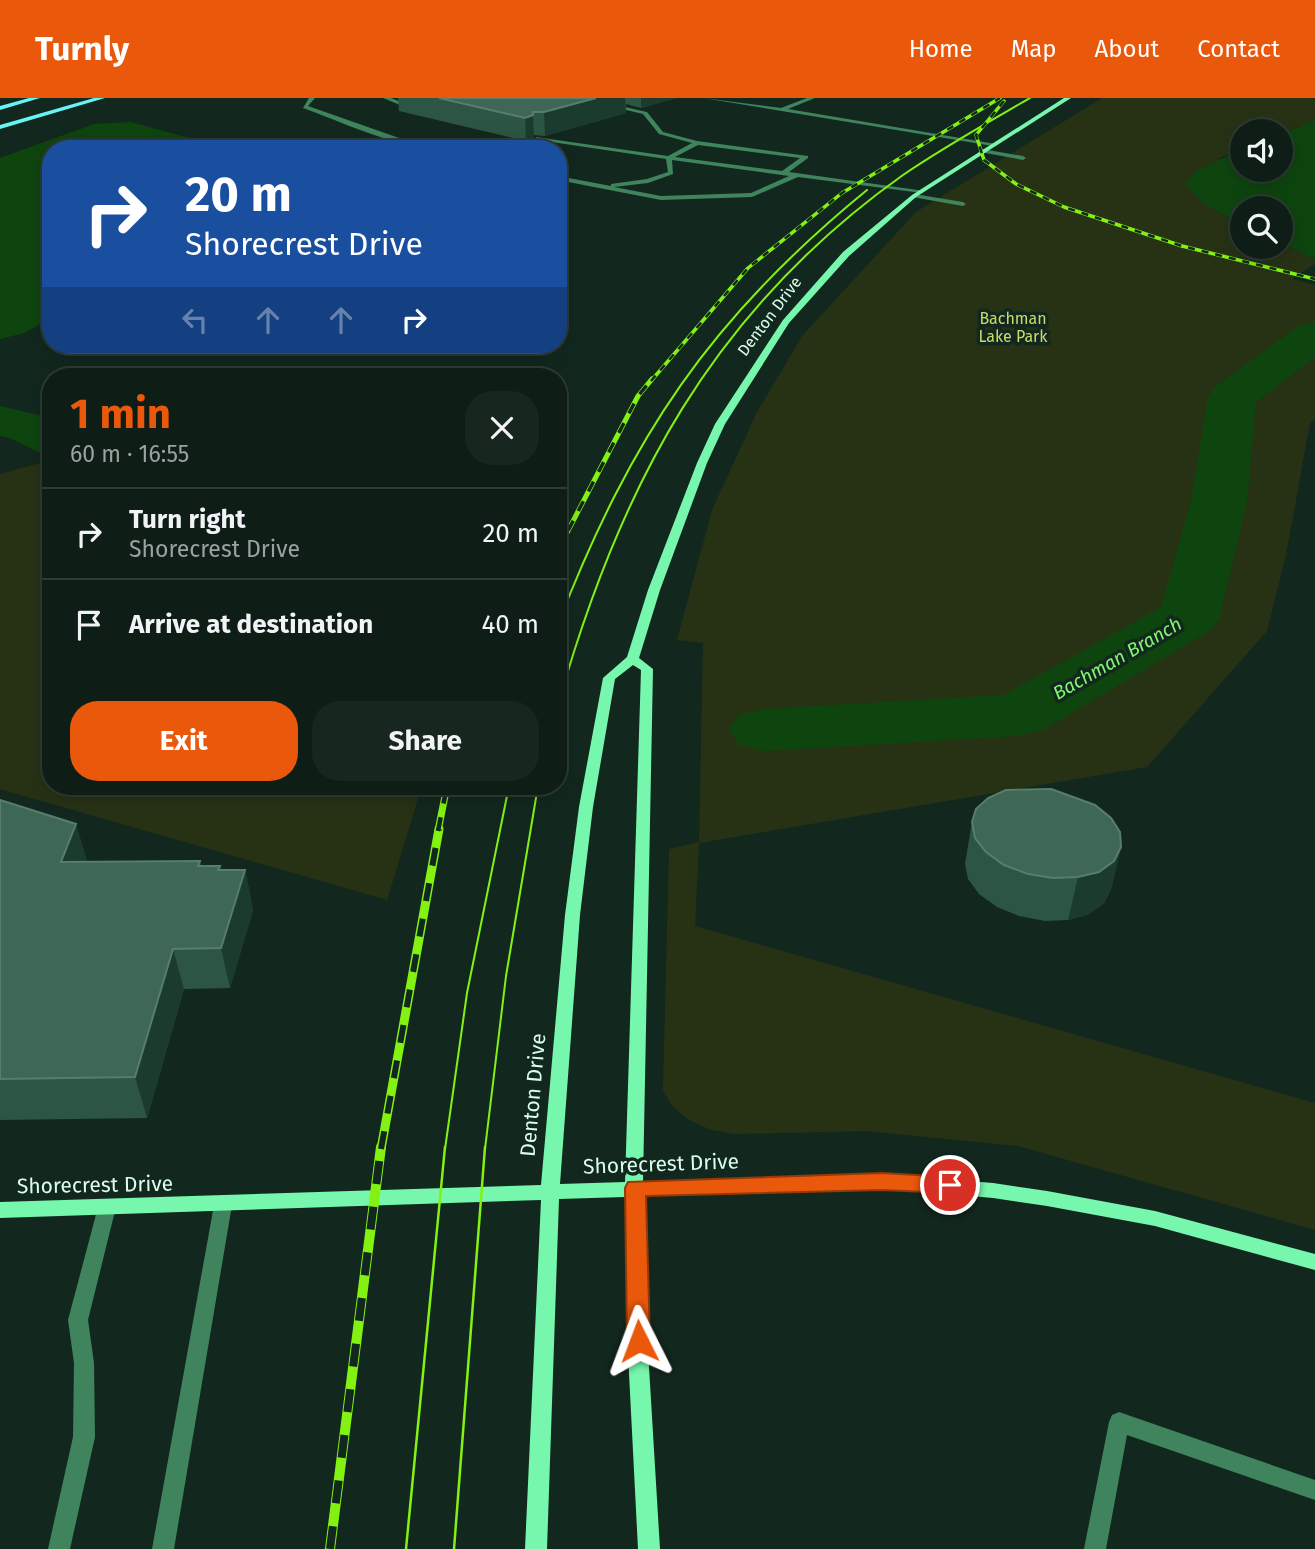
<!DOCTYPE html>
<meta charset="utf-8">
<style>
body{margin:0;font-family:"Fira Sans",sans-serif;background:#17271f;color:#f1f3f6;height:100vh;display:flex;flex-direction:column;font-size:26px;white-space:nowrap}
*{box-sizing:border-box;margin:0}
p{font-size:23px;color:#9ba2a1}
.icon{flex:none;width:38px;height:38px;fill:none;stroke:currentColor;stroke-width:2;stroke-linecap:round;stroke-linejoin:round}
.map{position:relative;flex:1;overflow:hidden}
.side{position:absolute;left:42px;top:270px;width:525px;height:427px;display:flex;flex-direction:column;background:#0e1e16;border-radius:28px;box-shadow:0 4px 18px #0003,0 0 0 2px #2e3c35}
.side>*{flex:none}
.hud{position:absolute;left:42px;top:42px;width:525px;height:214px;border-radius:28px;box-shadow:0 4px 18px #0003,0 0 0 2px #2e3c35;background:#1a4fa0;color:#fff;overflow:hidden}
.fabs{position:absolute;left:1230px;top:21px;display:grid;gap:14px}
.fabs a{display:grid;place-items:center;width:63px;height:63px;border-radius:50%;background:#0e1e16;box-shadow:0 4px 18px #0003,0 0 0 2px #2e3c35;font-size:35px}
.pin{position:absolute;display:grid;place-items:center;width:60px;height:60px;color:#fff;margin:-30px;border:4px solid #fff;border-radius:50%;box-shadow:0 2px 7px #0007}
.me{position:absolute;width:77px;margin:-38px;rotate:357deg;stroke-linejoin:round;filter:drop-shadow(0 0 5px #0008)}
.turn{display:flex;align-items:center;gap:24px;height:147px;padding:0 28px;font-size:32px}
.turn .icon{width:91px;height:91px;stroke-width:2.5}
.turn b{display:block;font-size:49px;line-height:60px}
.lanes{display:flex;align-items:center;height:66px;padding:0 28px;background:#0003;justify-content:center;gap:35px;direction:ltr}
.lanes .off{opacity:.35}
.round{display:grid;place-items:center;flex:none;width:74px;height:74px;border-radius:28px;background:#17271f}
.summary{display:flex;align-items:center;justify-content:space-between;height:119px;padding:0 28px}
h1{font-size:42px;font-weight:700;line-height:52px;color:#ea580c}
.button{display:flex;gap:14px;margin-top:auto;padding:14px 28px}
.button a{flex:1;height:80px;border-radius:28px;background:#ea580c;color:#fff;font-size:28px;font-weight:700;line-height:80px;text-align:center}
.button a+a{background:#17271f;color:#f1f3f6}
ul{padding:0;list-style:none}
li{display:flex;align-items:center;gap:21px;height:91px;padding:0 28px;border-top:2px solid #2e3c35}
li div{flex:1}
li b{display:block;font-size:26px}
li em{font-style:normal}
header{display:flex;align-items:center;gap:42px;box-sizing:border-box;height:98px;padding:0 35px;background:#ea580c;color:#fff}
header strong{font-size:33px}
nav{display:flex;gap:38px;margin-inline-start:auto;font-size:24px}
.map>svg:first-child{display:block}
.green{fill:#273215}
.water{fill:#0e450f}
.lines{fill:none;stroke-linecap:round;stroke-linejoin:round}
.river{fill:#0e450f;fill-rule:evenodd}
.lane{fill:#3f845d;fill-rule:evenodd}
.secondary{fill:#77f7ad;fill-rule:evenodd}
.primary{fill:#68f4f7;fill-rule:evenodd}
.tram-far1{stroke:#83f212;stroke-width:2}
.tram{stroke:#83f212;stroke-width:2.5}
.rail-far4-casing{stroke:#83f212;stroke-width:3.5}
.rail-far3-casing{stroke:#83f212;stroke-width:5}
.rail-far2-casing{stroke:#83f212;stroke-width:7}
.rail-far1-casing{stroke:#83f212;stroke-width:9}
.rail-casing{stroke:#83f212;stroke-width:10}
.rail-far4{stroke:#12281e;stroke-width:2.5;stroke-dasharray:7;stroke-linecap:butt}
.rail-far3{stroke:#12281e;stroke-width:3.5;stroke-dasharray:11;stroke-linecap:butt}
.rail-far2{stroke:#12281e;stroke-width:4.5;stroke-dasharray:14;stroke-linecap:butt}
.rail-far1{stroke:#12281e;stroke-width:6;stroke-dasharray:18;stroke-linecap:butt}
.rail{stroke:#12281e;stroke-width:8;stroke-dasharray:23;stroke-linecap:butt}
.wall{fill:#2c5544}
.shaded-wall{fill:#1a3b2d}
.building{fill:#3f6756;stroke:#577e6d;stroke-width:2}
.route{fill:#ea580c;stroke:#983908;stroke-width:2}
.labels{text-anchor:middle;stroke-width:7;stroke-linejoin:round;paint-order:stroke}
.far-street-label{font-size:16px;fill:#dbfdec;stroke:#12281e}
.far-park-label{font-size:16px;fill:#cada6a;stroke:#12281e}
.water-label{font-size:19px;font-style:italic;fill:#82f76f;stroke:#12281e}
.near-street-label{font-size:21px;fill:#dbfdec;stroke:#12281e}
</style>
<header>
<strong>Turnly</strong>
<nav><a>Home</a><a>Map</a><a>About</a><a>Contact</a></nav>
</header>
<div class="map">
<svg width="1315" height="1451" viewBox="0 0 1315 1451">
<rect width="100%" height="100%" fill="#12281e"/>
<!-- green -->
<g class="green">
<path d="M1102,0H1315V22L1281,36L1242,33V51L1220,60L1203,105L1242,128V149H1281V145L1315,161V166L1292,181L1315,187V321L1310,325L1286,457L1267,533L1147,669L699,745L695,828L1315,1005V1132L1018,1048L866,1033L735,1036L711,1032L689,1022L672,1008L663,992L669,751L699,744L703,545L677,542L712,412L757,314L803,237L916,114Z"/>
<path d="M51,362V688H422L387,802L0,691V376Z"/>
</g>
<!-- water -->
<g class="water">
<path d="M1315,22V161L1281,145V110H1242V128L1203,105L1186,87L1196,73L1242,51V72H1281V36Z"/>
<path d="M131,24L229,51H51V220L24,235L0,241V60L94,26Z"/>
</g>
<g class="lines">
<!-- river -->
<g class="river">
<path d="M1315,224V259L1256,304L1247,403L1220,519L1211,532L1043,632L1019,638L764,653L739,647L729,632L739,617L764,611L1004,597L1161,509L1191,403L1208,299L1215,289L1299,228Z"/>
<path d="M0,308L51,320V358C32,354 19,341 0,338Z"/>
</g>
<!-- lane -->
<g class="lane">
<path d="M309,0H315L308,8L402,41L439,51C399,51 342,24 303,10Z"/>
<path d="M383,0H391L415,10L410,11Z"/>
<path d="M575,0H585L647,14L663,34L697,43L808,58V60L789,74L925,93L922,95L798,79L752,99L661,102L558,82V78L611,88V86L647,81L668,74L666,61L538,42L536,39L668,58L692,45L659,36L643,16ZM698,47L800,60L782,73L675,59ZM672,62L789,78L751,95L661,98L614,89L648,85L673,76Z"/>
<path d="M703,0L781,10L807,0H815L788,11L996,46L993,48Z"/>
<path d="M982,51L1023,58L1026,60L1023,62L980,54Z"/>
<path d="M914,96L963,104L966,106L963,108L912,99Z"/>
<path d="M223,1100L230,1102L232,1107L174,1451H152L214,1107L216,1102Z"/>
<path d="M107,1101L114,1104L116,1109L88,1222L94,1265L95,1339L70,1451H48L73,1339L74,1265L68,1222L98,1109L100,1104Z"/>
<path d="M1119,1314L1315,1382V1402L1127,1337L1106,1451H1084L1109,1324L1112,1317Z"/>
</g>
<!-- secondary -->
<path class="secondary" d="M1064,0H1071L916,99L849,158L789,225L725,326L707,365L660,492L639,560L653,571L643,1084L882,1076L993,1085L1047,1093L1155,1113L1315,1156V1172L1155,1128L1047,1108L993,1100L882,1090L644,1098L647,1236L660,1451H638L627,1236L625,1099L559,1101L547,1451H525L541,1102L0,1120V1104L541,1087L565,817L579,709L603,580L627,559L648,492L697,365L715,326L783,222L843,154L912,97ZM633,567L641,572L625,1084L560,1086L580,817L593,709L615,581Z"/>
<!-- primary -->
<g class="primary">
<path d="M29,0H40L0,12V8Z"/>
<path d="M94,0H105L0,31V27Z"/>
</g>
<!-- tram-far1 -->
<g class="tram-far1">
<path d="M558,526C631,339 710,220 867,92"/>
<path d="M558,607C620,387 713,212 903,77C944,49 987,25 1030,0"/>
<path d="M445,1051L467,895L509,688"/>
<path d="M485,1051L506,878L538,688"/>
</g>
<!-- tram -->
<g class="tram">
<path d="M406,1451L445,1049"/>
<path d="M454,1451L485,1049"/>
</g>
<defs>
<g id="rail-far4">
<path d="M1004,3L976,37L984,62L1016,86L1064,109L1182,148L1315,181"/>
<path d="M651,283L748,170L842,95L1000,0"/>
</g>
<path id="rail-far3" d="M558,452L638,298L652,281"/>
<path id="rail-far2" d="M438,733L447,688"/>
<path id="rail-far1" d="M381,1051L439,731"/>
<path id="rail" d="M330,1451L381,1049"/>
</defs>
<!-- rail-far4 casing -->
<use href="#rail-far4" class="rail-far4-casing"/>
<!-- rail-far3 casing -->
<use href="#rail-far3" class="rail-far3-casing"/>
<!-- rail-far2 casing -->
<use href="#rail-far2" class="rail-far2-casing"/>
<!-- rail-far1 casing -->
<use href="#rail-far1" class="rail-far1-casing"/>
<!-- rail casing -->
<use href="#rail" class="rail-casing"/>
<!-- rail-far4 -->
<use href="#rail-far4" class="rail-far4"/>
<!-- rail-far3 -->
<use href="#rail-far3" class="rail-far3"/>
<!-- rail-far2 -->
<use href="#rail-far2" class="rail-far2"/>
<!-- rail-far1 -->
<use href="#rail-far1" class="rail-far1"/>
<!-- rail -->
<use href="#rail" class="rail"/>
</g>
<!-- wall -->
<g class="wall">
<path d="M398,0H676L641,10L626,6V15L545,38L534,37V41L526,43L399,13Z"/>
<path d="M0,702L87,764L200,763L201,768H220L221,772H245L253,812L230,890L184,891L147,1020L0,1022Z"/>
<path d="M972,724L1121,749L1111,791L1104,805L1089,816L1068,822L1045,823L1019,818L997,809L979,796L968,781L965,766Z"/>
</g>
<!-- shaded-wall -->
<g class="shaded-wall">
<path d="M596,0H625L626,15L545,38L544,14Z"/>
<path d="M641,0H676L641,10Z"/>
<path d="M533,14L534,41L526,43L525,20Z"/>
<path d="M76,726L88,765L61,764Z"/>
<path d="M1121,749L1111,791L1104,805L1089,816L1068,822L1078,779Z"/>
<path d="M245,772L253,812L230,890L221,850Z"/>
<path d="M173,851L184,891L147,1020L135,979Z"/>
</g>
<!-- building -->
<g class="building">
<path d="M439,0H596L544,14H533V17L525,20Z"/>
<path d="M1051,691L1095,707L1111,720L1120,734L1121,749L1114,763L1099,774L1078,779L1053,780L1028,776L1004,767L986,754L975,740L972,724L976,711L988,700L1006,692Z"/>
<path d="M0,702L76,726L61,764L200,763L198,768H220L218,772H245L221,850L173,851L135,979L0,981Z"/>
</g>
<!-- route -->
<path class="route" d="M882,1075L950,1079L958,1081L961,1087L958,1093L950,1095L882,1092L646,1098L650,1243L647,1250L639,1253L631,1250L627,1243L625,1090L628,1084Z"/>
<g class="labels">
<!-- far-street labels -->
<g class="far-street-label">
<text transform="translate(769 218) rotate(-53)" y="6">Denton Drive</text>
</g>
<!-- far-park labels -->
<g class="far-park-label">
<text x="1013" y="226">Bachman<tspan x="1013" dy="18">Lake Park</tspan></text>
</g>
<!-- water labels -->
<g class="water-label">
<text transform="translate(1117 560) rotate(-30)" y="7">Bachman Branch</text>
</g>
<!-- near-street labels -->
<g class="near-street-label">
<text transform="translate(533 997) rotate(-85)" y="7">Denton Drive</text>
<text transform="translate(661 1066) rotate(-2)" y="7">Shorecrest Drive</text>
<text transform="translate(95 1087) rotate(-1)" y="7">Shorecrest Drive</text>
</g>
</g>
</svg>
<div class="fabs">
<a><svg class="icon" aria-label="sound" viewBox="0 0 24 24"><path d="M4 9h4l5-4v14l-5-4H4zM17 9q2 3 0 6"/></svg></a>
<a><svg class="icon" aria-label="search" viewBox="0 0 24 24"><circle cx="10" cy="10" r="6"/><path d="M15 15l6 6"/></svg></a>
</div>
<div class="pin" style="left:950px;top:1087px;background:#d93025"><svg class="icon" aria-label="arrive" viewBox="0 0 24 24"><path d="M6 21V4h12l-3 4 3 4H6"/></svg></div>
<svg class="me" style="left:639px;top:1243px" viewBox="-20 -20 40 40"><path d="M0-17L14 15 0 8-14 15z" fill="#ea580c" stroke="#fff" stroke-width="4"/></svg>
<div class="hud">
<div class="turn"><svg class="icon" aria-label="right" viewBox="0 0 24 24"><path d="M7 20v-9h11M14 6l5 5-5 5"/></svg><div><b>20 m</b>Shorecrest Drive</div></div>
<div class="lanes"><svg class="icon off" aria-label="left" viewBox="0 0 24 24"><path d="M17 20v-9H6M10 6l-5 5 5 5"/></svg><svg class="icon off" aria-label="ahead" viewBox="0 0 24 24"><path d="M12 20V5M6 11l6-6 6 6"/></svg><svg class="icon off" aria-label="ahead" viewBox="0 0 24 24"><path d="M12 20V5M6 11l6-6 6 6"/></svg><svg class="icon" aria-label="right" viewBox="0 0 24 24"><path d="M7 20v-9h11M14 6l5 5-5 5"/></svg></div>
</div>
<section class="side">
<div class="summary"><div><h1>1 min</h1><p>60 m · 16:55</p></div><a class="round"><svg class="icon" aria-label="close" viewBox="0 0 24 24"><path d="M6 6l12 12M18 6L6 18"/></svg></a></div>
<ul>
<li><svg class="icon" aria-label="right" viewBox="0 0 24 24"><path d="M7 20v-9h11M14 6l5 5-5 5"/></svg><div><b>Turn right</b><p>Shorecrest Drive</p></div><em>20 m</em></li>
<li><svg class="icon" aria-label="arrive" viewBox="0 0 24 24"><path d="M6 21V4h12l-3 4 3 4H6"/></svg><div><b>Arrive at destination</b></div><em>40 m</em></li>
</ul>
<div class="button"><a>Exit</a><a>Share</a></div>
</section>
</div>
